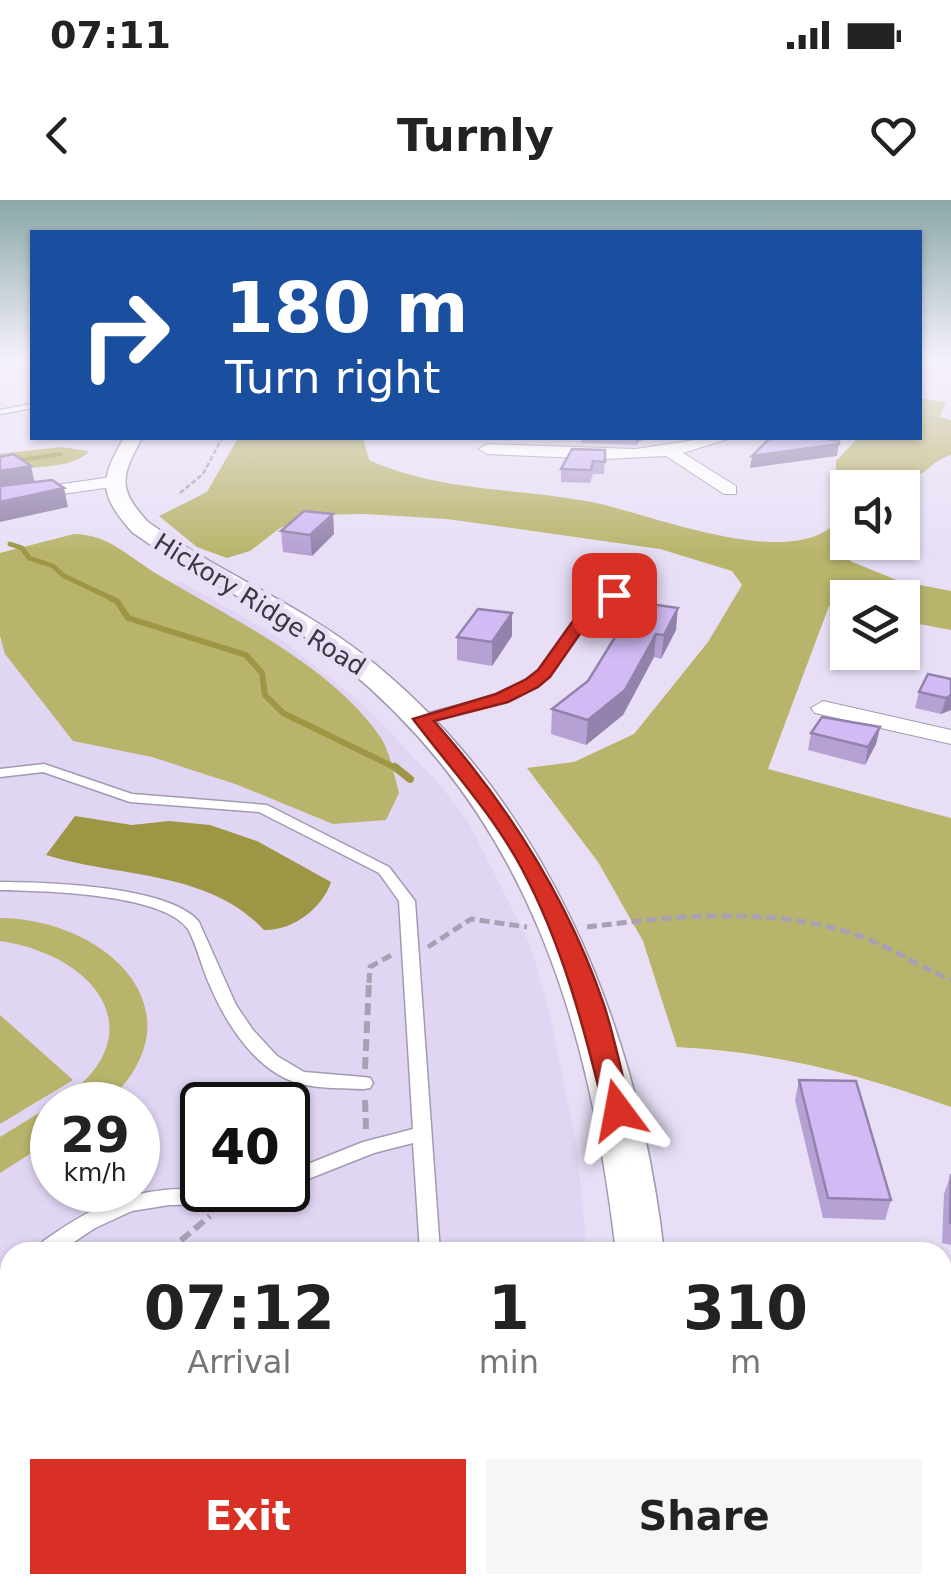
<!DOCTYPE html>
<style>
body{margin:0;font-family:"DejaVu Sans",sans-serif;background:#f6f6f6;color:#222;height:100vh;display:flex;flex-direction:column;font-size:38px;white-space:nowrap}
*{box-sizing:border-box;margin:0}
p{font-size:32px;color:#767676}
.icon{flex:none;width:55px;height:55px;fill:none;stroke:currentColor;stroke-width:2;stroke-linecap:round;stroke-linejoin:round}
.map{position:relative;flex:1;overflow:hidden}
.details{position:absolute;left:0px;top:1042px;width:952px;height:352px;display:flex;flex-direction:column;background:#fff;border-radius:30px 30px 0 0;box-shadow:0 2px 8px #0004}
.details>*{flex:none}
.banner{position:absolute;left:30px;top:30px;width:892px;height:210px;border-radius:0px;box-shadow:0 2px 8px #0004;background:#1a4fa0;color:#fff;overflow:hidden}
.buttons{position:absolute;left:830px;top:270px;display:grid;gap:20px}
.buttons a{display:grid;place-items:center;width:90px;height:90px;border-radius:0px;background:#fff;box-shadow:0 2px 8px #0004;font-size:50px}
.speed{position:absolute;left:30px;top:882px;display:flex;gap:20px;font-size:50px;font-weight:700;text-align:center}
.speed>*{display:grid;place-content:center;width:130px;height:130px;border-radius:50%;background:#fff;box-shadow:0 2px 8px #0004;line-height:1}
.speed small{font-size:25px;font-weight:400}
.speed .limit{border:5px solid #111;border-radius:15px;background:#fff;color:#111}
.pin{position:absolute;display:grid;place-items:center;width:85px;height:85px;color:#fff;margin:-42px;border-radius:20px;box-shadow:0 5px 15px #0006}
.me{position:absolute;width:110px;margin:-55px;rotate:347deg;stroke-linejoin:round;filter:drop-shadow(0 0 8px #0008)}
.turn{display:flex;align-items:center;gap:35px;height:210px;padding:0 30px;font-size:45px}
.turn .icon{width:130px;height:130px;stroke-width:2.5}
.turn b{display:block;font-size:70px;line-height:85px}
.eta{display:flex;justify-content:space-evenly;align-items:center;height:170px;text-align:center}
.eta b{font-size:60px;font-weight:800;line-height:70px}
.button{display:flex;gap:20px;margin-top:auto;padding:20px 30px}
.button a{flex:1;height:115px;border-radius:0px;background:#d93025;color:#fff;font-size:40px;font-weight:800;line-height:115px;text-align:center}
.button a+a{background:#f6f6f6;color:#222}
.status{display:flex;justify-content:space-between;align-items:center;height:70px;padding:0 50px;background:#fff;direction:ltr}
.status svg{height:28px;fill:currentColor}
header{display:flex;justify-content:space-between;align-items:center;height:130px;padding:0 30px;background:#fff;font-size:45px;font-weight:800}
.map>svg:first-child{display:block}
.built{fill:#e1d5f4;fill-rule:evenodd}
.green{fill:#b9b46b}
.water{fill:#9d9745}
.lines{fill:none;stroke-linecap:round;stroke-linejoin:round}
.stream-far3{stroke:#9d9745;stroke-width:4}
.stream-far2{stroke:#9d9745;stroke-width:5}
.stream-far1{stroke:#9d9745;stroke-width:6}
.stream{stroke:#9d9745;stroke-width:8}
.service-casing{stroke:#a29ab0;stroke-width:3}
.minor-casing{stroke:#a29ab0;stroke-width:2}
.tertiary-casing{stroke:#a29ab0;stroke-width:3}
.path-far3{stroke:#a8a1b3;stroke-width:2.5;stroke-dasharray:5 2.5;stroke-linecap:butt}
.path-far2{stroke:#a8a1b3;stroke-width:5;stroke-dasharray:10 5;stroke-linecap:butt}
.path-far1{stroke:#a8a1b3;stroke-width:6;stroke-dasharray:12 6;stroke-linecap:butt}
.path{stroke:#a8a1b3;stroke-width:8;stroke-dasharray:15 8;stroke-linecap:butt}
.service{fill:#fff;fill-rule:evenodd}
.minor{fill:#fff;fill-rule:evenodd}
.tertiary{fill:#fff;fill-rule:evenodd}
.wall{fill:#b5a1d3}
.shaded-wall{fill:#9383ac}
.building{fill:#d2bbf5;stroke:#9383ac;stroke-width:2.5}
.route{fill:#d93025;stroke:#8d1f18;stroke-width:2.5}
.labels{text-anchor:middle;stroke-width:10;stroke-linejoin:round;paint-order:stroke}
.street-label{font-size:25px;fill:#39363f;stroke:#e8dff6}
</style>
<div class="status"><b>07:11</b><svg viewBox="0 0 49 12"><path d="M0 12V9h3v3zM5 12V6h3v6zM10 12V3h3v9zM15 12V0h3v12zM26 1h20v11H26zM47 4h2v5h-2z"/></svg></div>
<header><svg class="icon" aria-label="back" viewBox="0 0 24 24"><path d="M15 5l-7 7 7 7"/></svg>Turnly<svg class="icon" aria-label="heart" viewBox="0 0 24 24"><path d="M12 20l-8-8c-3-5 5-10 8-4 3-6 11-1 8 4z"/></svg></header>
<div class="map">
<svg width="951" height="1394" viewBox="0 0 951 1394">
<rect width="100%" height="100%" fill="#e8dff6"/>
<!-- built -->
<path class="built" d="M180,381L277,436L359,501L437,581L469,623L530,744L550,815L577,947L587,1052H10V1385H576L575,1394H0V440ZM52,905H138V990H52ZM202,905H288V990H202Z"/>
<!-- green -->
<g class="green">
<path d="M920,198L946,202L940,217L951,220V255C931,262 933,267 918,276C898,288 870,288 848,288L847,295L836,272V261L858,238H920Z"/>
<path d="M238,238H363L369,260C438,291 513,288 586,301C647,311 814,385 847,306L848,342L874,343L856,348L850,361L899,381L951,391V430L903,421L902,398H848L847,410L829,406L768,569L951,618V907C859,874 775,852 677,847L643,741L598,662L527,568L574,562L634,534L708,442L742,385L732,371L660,349L447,319L365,314L313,315L280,328L250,351L227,358L197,347L159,316L207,292Z"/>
<path d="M61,247L89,251C73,270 25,267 0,269V254Z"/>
<path d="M74,334C110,334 132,360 162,377C234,420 329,465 379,535C390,550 394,575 399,593L386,620L333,624L238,585L152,557L73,541L5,454L0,436V353Z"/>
<path d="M0,718C108,719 207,814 104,905H53C159,840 101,756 0,741Z"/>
<path d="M0,815L73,880L0,924Z"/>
<path d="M52,905V940L0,973V937Z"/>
<path d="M10,1248V1385H68L0,1390V1258Z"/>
<path d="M359,1385H576L575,1394H368Z"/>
</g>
<!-- water -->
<path class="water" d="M75,616L132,625L169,621L210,625L257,641L331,682C322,709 292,731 264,730C208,670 120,678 46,655Z"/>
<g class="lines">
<!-- stream-far3 -->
<path class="stream-far3" d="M0,263L61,254"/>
<!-- stream-far2 -->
<path class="stream-far2" d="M10,344L22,348L29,358L53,366L64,376L115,400"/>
<!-- stream-far1 -->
<path class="stream-far1" d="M110,398L117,401L128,418L246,455L262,473L265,495L283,513L398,569"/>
<!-- stream -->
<path class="stream" d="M395,567L410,579"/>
<defs>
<g id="service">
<path d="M32,204V208L0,214V210Z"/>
<path d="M609,393L618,395L585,423L548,475L536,486L506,501L422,523L416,519L418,516L498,495L528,482L540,471L577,419Z"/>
<path d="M44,564L132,594L267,605L389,667L415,701L440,1052H420L413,943L374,953L288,987V972L363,942L413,929L399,701L379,673L259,612L130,602L43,572L0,577V569Z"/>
<path d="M0,682C45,682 171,686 199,722L236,805L253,830L277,856L304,872L364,877L370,878L373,883L370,888L364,889C343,888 321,889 301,884C258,873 228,827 211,788C202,769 198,748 188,729C162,693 43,691 0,690Z"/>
<path d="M181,989L271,990L268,995L239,1004L169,1005L132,1011L95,1028L59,1052H34C40,1042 49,1037 58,1031C96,1005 135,990 181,989Z"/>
<path d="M10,1068V1089L0,1093V1072Z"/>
</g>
<g id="minor">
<path d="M708,238H731L683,253L736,286V294H724L666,256L606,259L487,254L479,249L487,244L636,249Z"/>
<path d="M112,277L118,278V286L0,303V293Z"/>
<path d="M823,501L951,530V544L815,513L811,508Z"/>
<path d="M942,1102L951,1104V1142L942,1140Z"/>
</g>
<g id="tertiary">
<path d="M124,238H142C121,276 117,289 148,322C216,371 295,402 361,453C546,597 638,825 664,1052H616C589,823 529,617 343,465C279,412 200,381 132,332C99,294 99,281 124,238Z"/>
<rect x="617" y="1385" width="60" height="9"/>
</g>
</defs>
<!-- service casing -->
<use href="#service" class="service-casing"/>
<!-- minor casing -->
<use href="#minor" class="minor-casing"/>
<!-- tertiary casing -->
<use href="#tertiary" class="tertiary-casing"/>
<!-- path-far3 -->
<path class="path-far3" d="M180,293L203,274L222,238"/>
<!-- path-far2 -->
<g class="path-far2">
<path d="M587,727C675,716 768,706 854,734C888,745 918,766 951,780"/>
<path d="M428,747L471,719L527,727"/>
<path d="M369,783L370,767L393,754"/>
</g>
<!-- path-far1 -->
<g class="path-far1">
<path d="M365,869L369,781"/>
<path d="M365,900L366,929"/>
<path d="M167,1052L210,1016"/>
</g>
<!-- path -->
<path class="path" d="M0,1175L10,1167"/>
<!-- service -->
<use href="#service" class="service"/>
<!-- minor -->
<use href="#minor" class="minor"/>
<!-- tertiary -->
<use href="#tertiary" class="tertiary"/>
</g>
<!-- wall -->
<g class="wall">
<path d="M582,238H656L639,241L636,245L581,243Z"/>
<path d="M605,250L604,274H593L590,283L561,282V269Z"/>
<path d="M333,314L334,334L312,356L283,352L281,331Z"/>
<path d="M627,430H676L661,459L654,457L623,515L586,545L551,534L552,509L588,481Z"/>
<path d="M512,436L492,466L457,460V437Z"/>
<path d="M951,479V510L941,514L915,508L919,492Z"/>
<path d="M880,527L876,544L865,565L808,550L811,533Z"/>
<path d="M799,880L891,1000L885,1020L823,1018L795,900Z"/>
<path d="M202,908V952L189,938L185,918Z"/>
<path d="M951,974V1045L942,1043L944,994Z"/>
<path d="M942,1188L951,1189V1276L942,1275Z"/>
<path d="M889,1385H942L951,1394H888Z"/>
</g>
<!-- shaded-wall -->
<g class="shaded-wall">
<path d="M636,238H656L639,241L636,245Z"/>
<path d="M839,244L837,256L750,268L752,256Z"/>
<path d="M31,266L35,284L0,290V271Z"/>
<path d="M64,288L68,307L0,322V302Z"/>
<path d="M333,314L334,334L312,356L310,335Z"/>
<path d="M678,408L676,430L661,459L664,435Z"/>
<path d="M512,413V436L492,466V442Z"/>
<path d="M656,434L654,457L623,515L586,545L588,520Z"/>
<path d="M951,495V510L941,514L946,498Z"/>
<path d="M880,527L876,544L865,565L868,547Z"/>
</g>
<!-- building -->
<g class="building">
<path d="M770,238H820L839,241V244L752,256Z"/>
<path d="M572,249L605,250V262L593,261L591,270L561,269Z"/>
<path d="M13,254L31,266L0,271V257Z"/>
<path d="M52,280L64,288L0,302V286Z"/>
<path d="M304,311L333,314L310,335L281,331Z"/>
<path d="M643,403L678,408L664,435L656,434L625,490L588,520L552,509L588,481L620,429L627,430Z"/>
<path d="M478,409L512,413L492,442L457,437Z"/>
<path d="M928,474L951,479V495L946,498L919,492Z"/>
<path d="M822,517L880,527L868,547L811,533Z"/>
<path d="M799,880L856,881L891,1000L828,998Z"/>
<path d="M235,889L252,905H207Z"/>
<path d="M202,908V936L185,918Z"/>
<path d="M951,974V1023L950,1022Z"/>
<path d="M942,1188L951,1189V1255L942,1254Z"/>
<path d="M942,1377L951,1378V1394H898L897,1385H942Z"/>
</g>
<!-- sky -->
<linearGradient id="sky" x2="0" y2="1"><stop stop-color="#8aa8a7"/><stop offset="0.45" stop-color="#f5f1fb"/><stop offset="1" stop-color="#f5f1fb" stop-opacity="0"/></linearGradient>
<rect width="951" height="354" fill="url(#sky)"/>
<!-- route -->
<path class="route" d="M608,391L621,395L586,425L550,477L538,487L508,502L434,521C507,604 568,699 604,805C615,839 622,875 631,910L627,917L618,920L608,917L604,910C584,827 562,744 522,669C492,613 450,568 413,519L496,494L525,480L538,470L575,418Z"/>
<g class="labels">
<!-- street labels -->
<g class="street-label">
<text transform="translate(260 404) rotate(32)" y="9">Hickory Ridge Road</text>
</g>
</g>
</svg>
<div class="buttons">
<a><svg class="icon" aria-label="sound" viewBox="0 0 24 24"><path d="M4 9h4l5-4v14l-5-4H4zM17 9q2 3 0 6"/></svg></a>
<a><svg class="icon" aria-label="layers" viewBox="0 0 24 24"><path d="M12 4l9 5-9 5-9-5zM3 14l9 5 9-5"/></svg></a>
</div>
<div class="speed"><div>29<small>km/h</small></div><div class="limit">40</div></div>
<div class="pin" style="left:614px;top:395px;background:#d93025"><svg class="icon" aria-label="arrive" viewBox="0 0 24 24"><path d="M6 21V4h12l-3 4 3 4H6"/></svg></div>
<svg class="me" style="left:618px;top:910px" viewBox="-20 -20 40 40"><path d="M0-17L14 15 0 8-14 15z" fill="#d93025" stroke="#fff" stroke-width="4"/></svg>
<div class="banner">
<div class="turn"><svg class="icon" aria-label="right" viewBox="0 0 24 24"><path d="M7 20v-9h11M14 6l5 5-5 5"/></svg><div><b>180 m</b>Turn right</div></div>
</div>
<section class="details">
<div class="eta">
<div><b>07:12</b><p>Arrival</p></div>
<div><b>1</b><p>min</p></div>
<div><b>310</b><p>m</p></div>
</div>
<div class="button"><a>Exit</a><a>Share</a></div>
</section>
</div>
